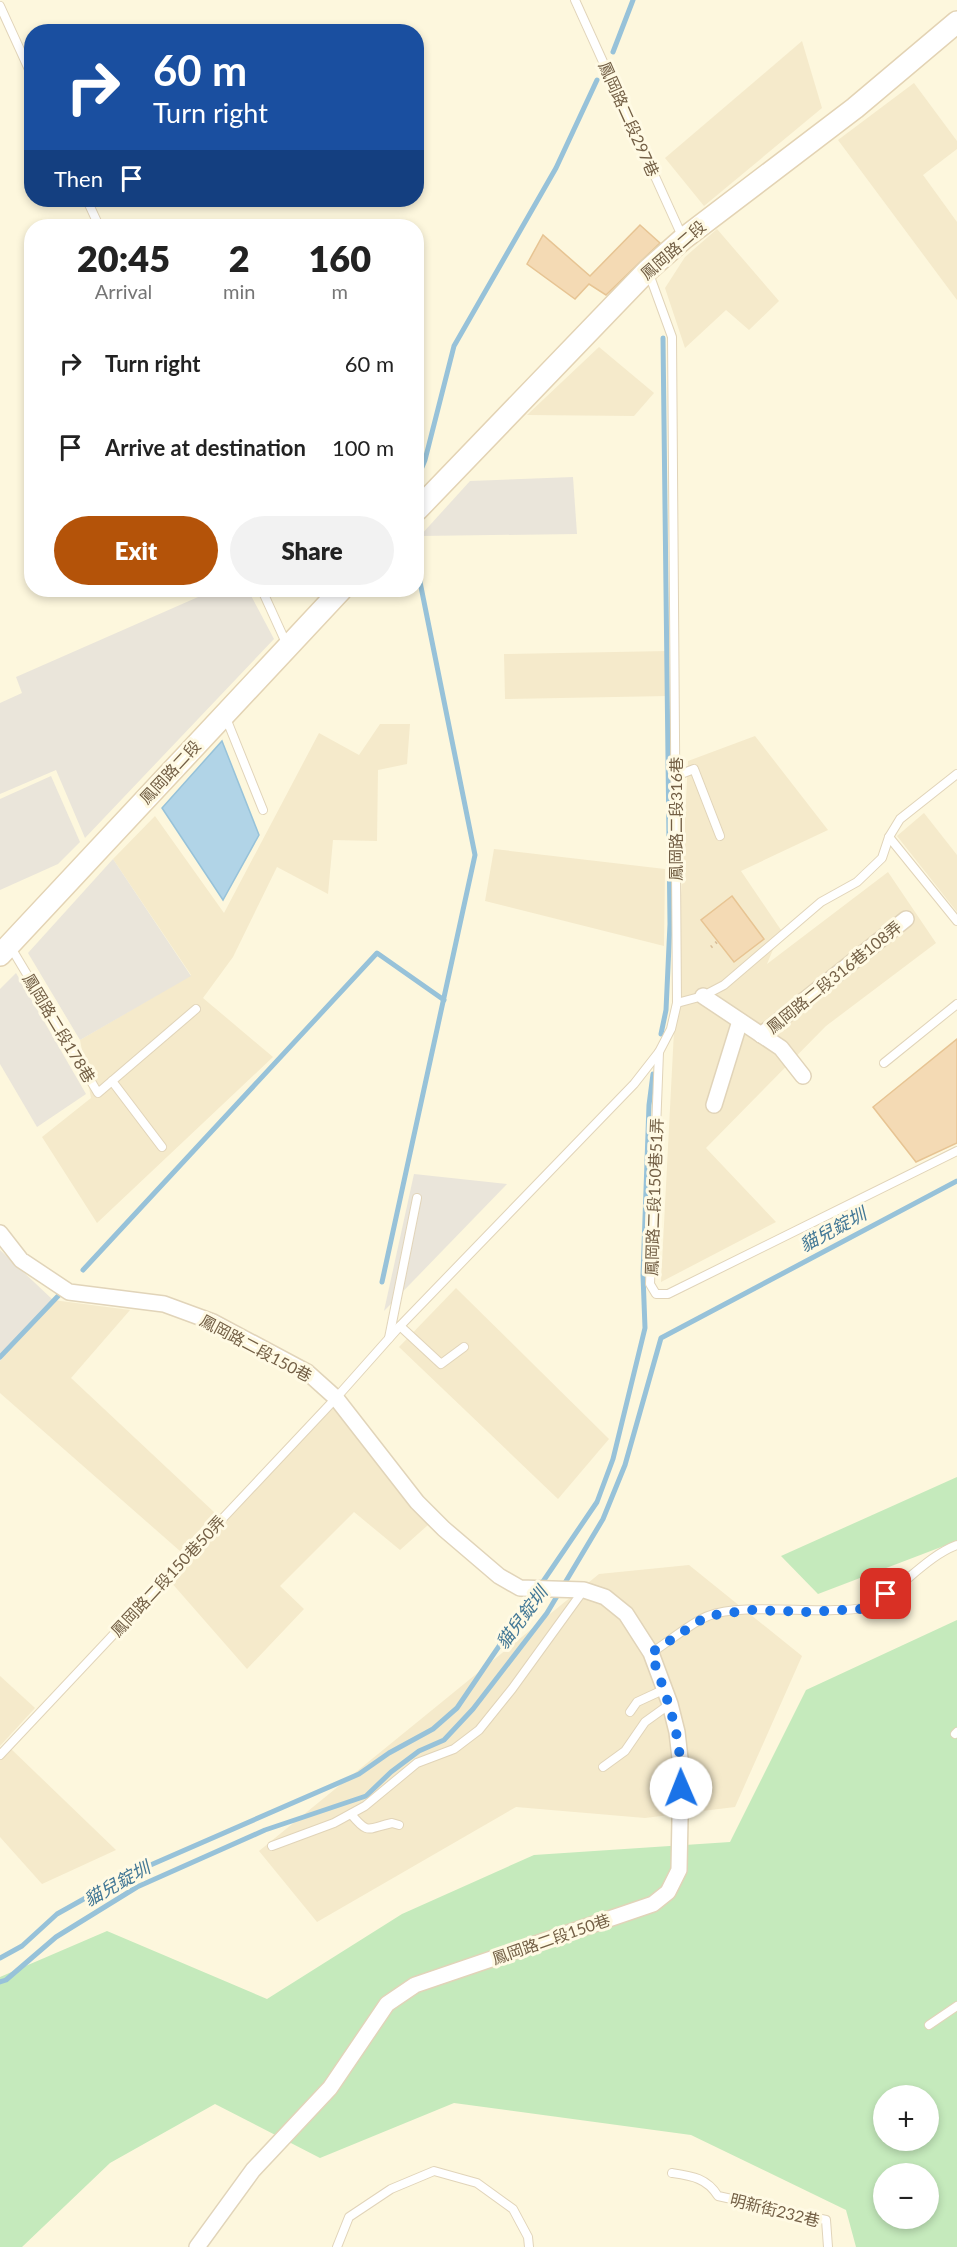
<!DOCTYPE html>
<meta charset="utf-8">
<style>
body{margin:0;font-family:Lato,"Noto Sans TC",sans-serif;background:#f2f2f2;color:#222;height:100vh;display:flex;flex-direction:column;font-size:22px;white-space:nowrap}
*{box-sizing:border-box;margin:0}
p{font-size:20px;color:#767676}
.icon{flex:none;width:33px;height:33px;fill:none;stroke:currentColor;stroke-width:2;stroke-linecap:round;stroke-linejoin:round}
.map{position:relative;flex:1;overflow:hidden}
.details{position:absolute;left:24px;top:219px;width:400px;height:378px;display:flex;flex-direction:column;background:#fff;border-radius:24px;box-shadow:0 3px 9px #0003}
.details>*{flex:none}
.hud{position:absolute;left:24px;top:24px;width:400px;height:183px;border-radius:24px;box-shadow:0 3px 9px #0003;background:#1a4fa0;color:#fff;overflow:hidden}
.buttons{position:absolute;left:873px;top:2085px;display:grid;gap:12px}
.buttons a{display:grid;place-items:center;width:66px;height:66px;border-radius:50%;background:#fff;box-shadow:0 3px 9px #0003;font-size:30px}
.pin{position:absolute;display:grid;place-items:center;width:51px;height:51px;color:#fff;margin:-26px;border-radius:12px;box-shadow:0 3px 9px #0006}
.me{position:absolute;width:66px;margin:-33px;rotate:359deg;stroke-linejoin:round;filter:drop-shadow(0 0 4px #0008)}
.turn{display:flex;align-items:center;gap:21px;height:126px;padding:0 30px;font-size:27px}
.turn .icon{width:78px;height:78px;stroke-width:2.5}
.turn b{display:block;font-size:42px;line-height:51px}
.then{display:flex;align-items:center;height:57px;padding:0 30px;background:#0003;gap:12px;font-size:22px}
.eta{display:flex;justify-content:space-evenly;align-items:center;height:102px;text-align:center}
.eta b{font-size:36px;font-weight:800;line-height:42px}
.button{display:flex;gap:12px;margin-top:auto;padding:12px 30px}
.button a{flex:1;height:69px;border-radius:36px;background:#b45309;color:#fff;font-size:24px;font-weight:800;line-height:69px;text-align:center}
.button a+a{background:#f2f2f2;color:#222}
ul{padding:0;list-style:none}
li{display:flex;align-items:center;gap:18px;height:84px;padding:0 30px}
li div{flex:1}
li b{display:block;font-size:22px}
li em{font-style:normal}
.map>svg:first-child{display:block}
.residential{fill:#f5eacb}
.industrial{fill:#eae5da}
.green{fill:#c5eabc;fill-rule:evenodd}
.water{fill:#b1d4e7;stroke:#97c2d9;stroke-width:1.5}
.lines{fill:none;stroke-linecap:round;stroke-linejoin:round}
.stream{stroke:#97c2d9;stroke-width:5}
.building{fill:#f4dab4;stroke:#e7c493;stroke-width:1.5}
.lane-casing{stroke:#e1d4b9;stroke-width:10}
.street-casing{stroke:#e1d4b9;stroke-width:18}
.secondary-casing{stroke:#e3d3b4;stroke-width:24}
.path{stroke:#d8bd97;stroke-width:3;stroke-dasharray:1.5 4.5;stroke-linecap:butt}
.lane{stroke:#fff;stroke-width:8}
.street{stroke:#fff;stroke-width:15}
.secondary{stroke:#fff;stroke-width:21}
.route{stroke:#1a73e8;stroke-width:10;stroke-dasharray:0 18}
.labels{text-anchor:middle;stroke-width:6;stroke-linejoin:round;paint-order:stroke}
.street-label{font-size:16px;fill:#735f45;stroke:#fffae4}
.water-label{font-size:18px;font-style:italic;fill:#437896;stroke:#fffae4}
</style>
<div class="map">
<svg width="957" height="2247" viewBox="0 0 957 2247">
<rect width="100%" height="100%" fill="#fdf7dd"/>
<!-- residential -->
<g class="residential">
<path d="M802,41L822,108L704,206L665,158Z"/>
<path d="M914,83L957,141V149L923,175L957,222V300L838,140Z"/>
<path d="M717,229L779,301L749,330L726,310L685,348L665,288L685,257Z"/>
<path d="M599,347L654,393L634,416L527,415Z"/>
<path d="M668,651V696L505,699L504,654Z"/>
<path d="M380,724H410L407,764L378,770L377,841L333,840L328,894L277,867L233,957L203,998L273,1057L97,1223L42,1137L91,1098L80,1040L191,975L113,859L155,816L224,913L319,733L359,755Z"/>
<path d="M755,736L828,830L741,871L781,930L767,964L888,872L936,943L826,1026L706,1148L776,1222L661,1282L688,761Z"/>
<path d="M924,813L957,855V912L897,836Z"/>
<path d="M494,849L665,869L664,946L485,901Z"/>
<path d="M456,1288L609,1439L558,1499L399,1347Z"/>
<path d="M53,1300L130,1310L71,1378L215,1513L180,1551L0,1393V1361Z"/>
<path d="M334,1405L428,1525L400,1550L354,1512L280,1586L304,1609L247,1669L170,1581Z"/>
<path d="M689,1565L802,1656L735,1807L645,1818L516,1807L317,1922L259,1851L599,1574Z"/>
<path d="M0,1676L35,1708L0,1746Z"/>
<path d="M10,1748L116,1850L42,1884L0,1837V1760Z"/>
</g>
<!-- industrial -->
<g class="industrial">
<path d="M573,477L577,534L420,536L470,481Z"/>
<path d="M214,590H248L274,639L85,838L56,770L0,794V703L22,693L16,677Z"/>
<path d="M51,776L80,842L58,864L0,890V799Z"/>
<path d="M113,859L191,976L80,1040L28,953Z"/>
<path d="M16,973L86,1094L37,1127L0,1064V989Z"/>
<path d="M414,1174L507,1184L384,1311Z"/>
<path d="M0,1250L53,1300L0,1361Z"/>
</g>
<!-- green -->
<g class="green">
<path d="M957,1477V1541L818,1594L781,1556Z"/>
<path d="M957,1620V2247H856L846,2210L691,2135L454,2103L320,2158L215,2104L110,2163L22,2247H0V1977L107,1931L267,1999L402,1914L534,1855L730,1842L806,1690ZM884,2096H928V2140H884ZM884,2174H928V2218H884Z"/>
</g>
<!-- water -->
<path class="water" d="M222,741L259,835L223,900L162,808Z"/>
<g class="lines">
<!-- stream -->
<g class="stream">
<path d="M613,52L633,0"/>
<path d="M417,479L425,460L454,346L556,168L597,80"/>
<path d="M661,1034L666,1010L670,924L663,338"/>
<path d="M83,1270L377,953L444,1000"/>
<path d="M382,1282L475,855L417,567"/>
<path d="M0,1357L60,1294"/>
<path d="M0,1958L22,1946L57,1914L123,1877L359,1774L389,1753L433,1729L457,1708L597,1502L613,1459L645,1328L643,1275L649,1105L653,1074"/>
<path d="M0,1982L6,1980L56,1937L137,1887L265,1830L366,1796L391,1772L419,1751L444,1740L473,1709L547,1613L603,1519L625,1465L661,1338L957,1181"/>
</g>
</g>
<!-- building -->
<g class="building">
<path d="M640,225L660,243L606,295L589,284L575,299L527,264L543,235L590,276Z"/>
<path d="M732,896L764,939L734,962L701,920Z"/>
<path d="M957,1039V1143L916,1162L873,1107Z"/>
</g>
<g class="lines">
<defs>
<g id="lane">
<path d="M575,0L682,236"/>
<path d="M0,6L32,76"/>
<path d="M87,200L99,226"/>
<path d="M648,271L672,337L677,1003L671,1029L659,1052L650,1284L656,1294H668L957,1151"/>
<path d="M262,590L287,645"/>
<path d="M226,718L263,810"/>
<path d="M676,776L694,769L720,836"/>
<path d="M889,837L957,921"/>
<path d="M10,946L98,1093L196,1009"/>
<path d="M677,1003L703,996L724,985L821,902L857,882L882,858L889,837L900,819L957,774"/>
<path d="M884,1063L957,1004"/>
<path d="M112,1081L162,1147"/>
<path d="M400,1326L441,1364L464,1347"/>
<path d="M389,1338L417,1198"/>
<path d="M651,1653C667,1643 692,1622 708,1616C737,1604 801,1612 835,1610C844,1610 854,1610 862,1608C896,1597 922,1558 957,1545"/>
<path d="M630,1712L637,1702L663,1690"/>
<path d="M955,1734L957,1732"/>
<path d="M0,1755L336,1398L400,1326L634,1084L659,1052"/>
<path d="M603,1767L625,1751L645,1722L670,1704"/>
<path d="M351,1814C369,1836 368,1828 392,1823L399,1825"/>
<path d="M272,1846L334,1823L365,1806L417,1763L454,1749L479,1730L512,1689L583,1591"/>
<path d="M929,2025L957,2006"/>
<path d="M672,2173C692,2176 707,2178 718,2196L826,2220L828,2247"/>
<path d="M337,2247L349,2217L391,2189L434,2171L477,2183L513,2209L528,2237L529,2247"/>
</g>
<g id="street">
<path d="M703,996L781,1048L803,1076"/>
<path d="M761,1035L906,919"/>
<path d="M714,1105L740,1021"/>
<path d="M0,1233L21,1260L69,1292L164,1304L213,1322L307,1372L336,1398L417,1502L444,1529L499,1576L520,1588L584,1590L605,1597L626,1614L651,1653L670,1704L677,1732L681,1767L679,1870L668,1892L653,1904L415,1985L387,2004L330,2088L253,2170L197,2247"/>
</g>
<g id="secondary">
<path d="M417,510L648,270L683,239L855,108L957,22"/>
<path d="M0,955L341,590"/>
</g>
</defs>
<!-- lane casing -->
<use href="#lane" class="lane-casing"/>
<!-- street casing -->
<use href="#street" class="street-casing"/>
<!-- secondary casing -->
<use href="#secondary" class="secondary-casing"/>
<!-- path -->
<path class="path" d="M711,947L718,941"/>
<!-- lane -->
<use href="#lane" class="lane"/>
<!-- street -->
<use href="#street" class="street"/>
<!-- secondary -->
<use href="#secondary" class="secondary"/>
</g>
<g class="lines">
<!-- route -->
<path class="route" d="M681,1788C682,1734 668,1702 651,1653L707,1616L750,1610L809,1612L861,1609L886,1594"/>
</g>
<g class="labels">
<!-- street labels -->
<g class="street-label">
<text transform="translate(629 119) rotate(66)" y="6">鳳岡路二段297巷</text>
<text transform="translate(673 250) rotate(-41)" y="6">鳳岡路二段</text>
<text transform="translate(170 772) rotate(-47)" y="6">鳳岡路二段</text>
<text transform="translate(676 819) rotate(-90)" y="6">鳳岡路二段316巷</text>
<text transform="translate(834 977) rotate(-39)" y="6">鳳岡路二段316巷108弄</text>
<text transform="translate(59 1028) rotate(59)" y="6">鳳岡路二段178巷</text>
<text transform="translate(654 1197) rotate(-88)" y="6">鳳岡路二段150巷51弄</text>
<text transform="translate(256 1348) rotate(28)" y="6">鳳岡路二段150巷</text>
<text transform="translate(168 1576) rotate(-47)" y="6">鳳岡路二段150巷50弄</text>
<text transform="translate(551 1939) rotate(-19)" y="6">鳳岡路二段150巷</text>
<text transform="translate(775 2210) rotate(14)" y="6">明新街232巷</text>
</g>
<!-- water labels -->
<g class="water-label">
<text transform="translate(833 1230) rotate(-28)" y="6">貓兒錠圳</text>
<text transform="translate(522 1618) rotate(-53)" y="6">貓兒錠圳</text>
<text transform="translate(117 1884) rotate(-29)" y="6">貓兒錠圳</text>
</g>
</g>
</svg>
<div class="buttons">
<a>+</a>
<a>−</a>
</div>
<div class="pin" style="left:886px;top:1594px;background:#d93025"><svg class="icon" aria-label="arrive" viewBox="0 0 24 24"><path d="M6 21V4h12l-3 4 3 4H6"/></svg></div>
<svg class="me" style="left:681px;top:1788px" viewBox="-20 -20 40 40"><circle r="19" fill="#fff"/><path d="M0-13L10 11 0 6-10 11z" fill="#1a73e8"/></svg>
<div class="hud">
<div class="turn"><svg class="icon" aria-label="right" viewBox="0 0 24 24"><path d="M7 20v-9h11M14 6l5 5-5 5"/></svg><div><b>60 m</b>Turn right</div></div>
<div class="then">Then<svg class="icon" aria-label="arrive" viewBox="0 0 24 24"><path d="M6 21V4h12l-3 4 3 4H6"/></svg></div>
</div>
<section class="details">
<div class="eta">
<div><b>20:45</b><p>Arrival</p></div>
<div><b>2</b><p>min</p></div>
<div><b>160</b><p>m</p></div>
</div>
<ul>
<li><svg class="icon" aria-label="right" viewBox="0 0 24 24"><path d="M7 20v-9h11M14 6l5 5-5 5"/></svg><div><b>Turn right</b></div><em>60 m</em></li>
<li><svg class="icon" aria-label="arrive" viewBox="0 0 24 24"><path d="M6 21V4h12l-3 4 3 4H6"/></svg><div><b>Arrive at destination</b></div><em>100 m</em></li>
</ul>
<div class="button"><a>Exit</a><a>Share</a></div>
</section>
</div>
